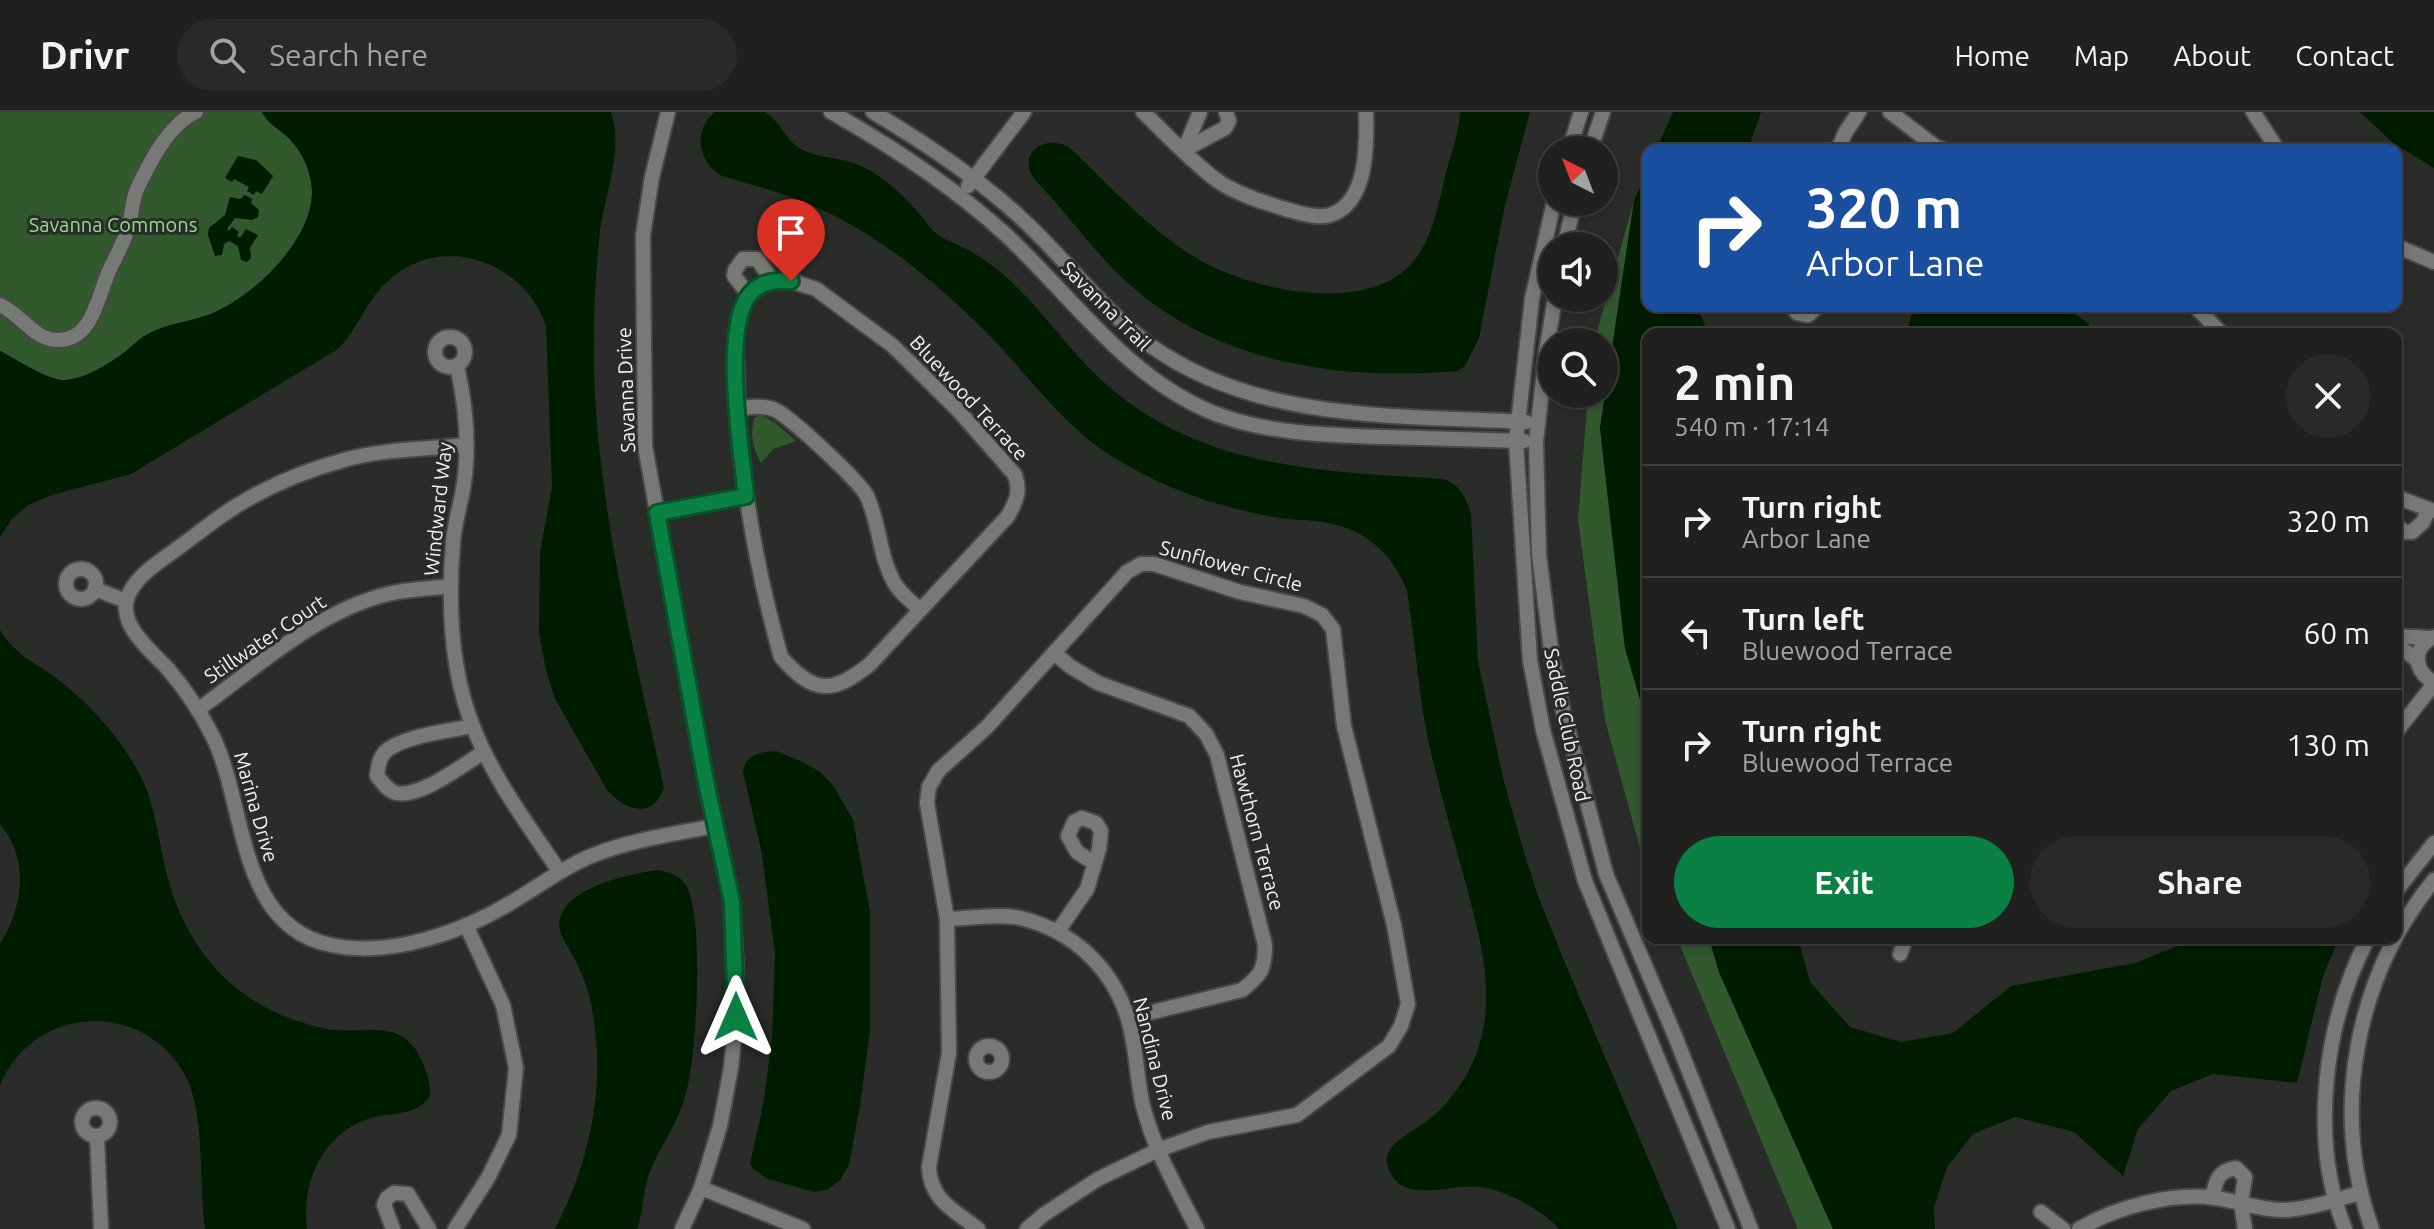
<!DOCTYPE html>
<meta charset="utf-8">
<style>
body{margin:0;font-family:Ubuntu,sans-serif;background:#282928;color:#f1f3f6;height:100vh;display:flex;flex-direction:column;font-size:30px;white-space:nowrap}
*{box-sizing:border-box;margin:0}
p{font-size:26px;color:#a2a3a4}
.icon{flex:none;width:44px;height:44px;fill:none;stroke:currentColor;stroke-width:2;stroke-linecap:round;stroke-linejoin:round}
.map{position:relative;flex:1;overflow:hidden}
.drawer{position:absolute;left:1642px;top:216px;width:760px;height:616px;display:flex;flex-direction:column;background:#20211f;border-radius:16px;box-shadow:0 4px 12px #0003,0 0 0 2px #3d3e3d}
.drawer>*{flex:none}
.banner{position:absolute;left:1642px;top:32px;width:760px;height:168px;border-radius:16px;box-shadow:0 4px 12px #0003,0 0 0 2px #3d3e3d;background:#1a4fa0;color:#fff;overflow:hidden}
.needle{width:52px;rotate:318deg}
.tools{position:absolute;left:1538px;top:24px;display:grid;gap:16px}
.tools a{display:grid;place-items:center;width:80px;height:80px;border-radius:50%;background:#20211f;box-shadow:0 4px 12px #0003,0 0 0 2px #3d3e3d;font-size:40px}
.pin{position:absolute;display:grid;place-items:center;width:68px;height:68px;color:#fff;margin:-82px -34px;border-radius:50% 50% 50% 0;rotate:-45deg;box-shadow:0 0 8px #0007}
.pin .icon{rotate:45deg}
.me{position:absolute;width:88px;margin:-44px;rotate:0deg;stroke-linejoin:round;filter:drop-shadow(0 0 6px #0008)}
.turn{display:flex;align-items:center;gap:28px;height:168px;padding:0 32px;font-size:36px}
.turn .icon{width:104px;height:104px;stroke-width:2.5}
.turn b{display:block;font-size:56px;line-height:68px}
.round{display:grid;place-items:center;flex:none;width:84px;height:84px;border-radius:42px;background:#282928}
.head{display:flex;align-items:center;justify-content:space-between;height:136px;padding:0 32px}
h1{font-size:48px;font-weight:600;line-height:60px}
.primary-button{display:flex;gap:16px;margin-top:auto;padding:16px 32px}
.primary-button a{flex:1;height:92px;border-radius:48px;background:#0b8043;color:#fff;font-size:32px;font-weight:600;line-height:92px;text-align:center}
.primary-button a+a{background:#282928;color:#f1f3f6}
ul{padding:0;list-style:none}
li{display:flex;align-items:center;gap:24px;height:112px;padding:0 32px;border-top:2px solid #3d3e3d}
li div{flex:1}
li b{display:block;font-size:30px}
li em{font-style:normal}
header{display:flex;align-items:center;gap:48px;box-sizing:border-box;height:112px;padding:0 40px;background:#20211f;border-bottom:2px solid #3d3e3d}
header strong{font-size:38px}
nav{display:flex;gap:44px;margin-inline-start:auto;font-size:28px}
.search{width:560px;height:72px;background:#282928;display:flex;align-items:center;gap:20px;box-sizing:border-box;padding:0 28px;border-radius:44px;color:#a2a3a4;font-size:30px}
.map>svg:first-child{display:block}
.green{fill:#32592e}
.water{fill:#001d00}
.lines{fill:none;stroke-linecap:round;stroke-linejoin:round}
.minor-casing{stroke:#484947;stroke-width:18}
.minor{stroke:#777976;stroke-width:14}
.route-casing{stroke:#07532c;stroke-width:20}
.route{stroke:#0b8043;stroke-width:14}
.labels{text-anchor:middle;stroke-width:6;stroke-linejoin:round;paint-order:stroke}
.park-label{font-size:20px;fill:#95db8d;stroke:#2a2c29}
.street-label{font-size:20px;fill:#f1f2f0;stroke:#2a2c29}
</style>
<header>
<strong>Drivr</strong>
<div class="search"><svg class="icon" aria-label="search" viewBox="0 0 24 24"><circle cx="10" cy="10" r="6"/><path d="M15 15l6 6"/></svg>Search here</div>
<nav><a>Home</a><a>Map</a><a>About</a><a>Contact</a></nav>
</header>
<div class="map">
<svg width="2434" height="1117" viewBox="0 0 2434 1117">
<rect width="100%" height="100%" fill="#2a2c29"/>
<!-- green -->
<g class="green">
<path d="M0,0H262C267,10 274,14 283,21C300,35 311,56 312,79C313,128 252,187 208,203C189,210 168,211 150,221C140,225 134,233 126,239C109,252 87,266 66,268C50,270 16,247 0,239Z"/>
<path d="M1634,89L1600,316L1625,536L1648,615V758L1641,740L1605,608L1578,408L1588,282H1604V230H1594Z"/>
<path d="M761,303L774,310L796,329L773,337L761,351C753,337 750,323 754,306Z"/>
<path d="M1677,826H1709L1719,860L1833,1117H1798Z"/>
</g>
<!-- water -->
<g class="water">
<path d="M262,0H611C624,38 605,81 600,119C595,166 593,211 594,258C598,399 634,538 664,676C652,708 626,699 607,678L555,587L546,558L539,521L540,440L552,375L546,214C524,149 443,121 390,167C367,186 359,216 338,237L131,362L52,383L28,393L12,407L0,425V239C16,247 50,270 66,268C87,266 109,252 126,239C134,233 140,225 150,221C168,211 189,210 208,203C252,187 313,128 312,79C311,56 300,35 283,21C274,14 267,10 262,0Z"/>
<path d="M715,0H765C781,10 786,30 803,38C821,47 842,45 861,54C883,64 901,81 917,99C924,106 929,116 937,122C945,128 955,131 964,136C978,143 991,152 1004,163C1039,194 1065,233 1098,265C1196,357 1317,359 1443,367C1460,372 1466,386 1471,402L1478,549L1503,666L1523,737L1538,784L1563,846L1678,1117H1559C1542,1098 1507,1079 1481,1075C1451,1071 1408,1092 1391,1062C1376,1037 1404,1025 1421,1013C1432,1006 1444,995 1452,984C1473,958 1484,928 1486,895C1488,854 1477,815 1467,776C1453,725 1438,674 1427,623C1418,575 1415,527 1407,479C1393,443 1367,418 1328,411C1309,407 1288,408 1268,404C1226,396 1185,383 1147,364C1124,352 1100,339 1081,321C1046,291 1018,252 985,219C937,171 882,125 820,97C789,82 755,74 722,64C698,50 692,19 715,0Z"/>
<path d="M1460,0H1530L1505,93L1479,226L1465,254L1457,259C1343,269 1219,252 1130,173C1095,142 1068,102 1036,69C1015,44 1043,21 1069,35C1111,75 1152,121 1203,150C1257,179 1368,203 1413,150C1433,126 1438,94 1445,65C1450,44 1459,22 1460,0Z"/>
<path d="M1673,0H1761L1748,38H1656Z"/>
<path d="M2360,0H2434V56L2393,31Z"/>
<path d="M238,44L256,48L273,64L262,82L256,79L254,83L247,79L249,75L234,67L232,70L225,66Z"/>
<path d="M1648,57V194H1700L1699,200L1709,222H1648V615L1625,536L1600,316L1634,89Z"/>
<path d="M245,83L252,87L251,91L259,98L258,105L252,108L235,106L227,117L229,119L232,115L239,120L237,123L240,126L246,117L258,123L250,136L251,146L247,150L241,148L238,134L229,129L224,132L222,143L215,144L208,123L209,116L225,103L230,85L240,87Z"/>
<path d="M1914,194H2064L2088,211L2094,222H1906Z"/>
<path d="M0,518C18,547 40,552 64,572C94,597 119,625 138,659C156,692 158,728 167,763C177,805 202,848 235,875C262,897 289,908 322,916C362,925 402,902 422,949C427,961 431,972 430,984C416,1004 396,1000 374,1005C324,1019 301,1068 307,1117H205C199,1074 205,1002 186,965C145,887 34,892 0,973V832C23,796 30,747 0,712Z"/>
<path d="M776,639L803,650L820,660L833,673L853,708L870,800V919L860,993L849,1053L840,1068L829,1077L814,1080L768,1067L753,1057L750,1052L763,993L772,928L775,841L761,737L743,660C746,642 759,640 776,639Z"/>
<path d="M659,758C672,761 683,765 688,777C704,814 697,946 685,985C678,1011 661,1033 651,1057C643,1075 644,1098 637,1117H555C591,1048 607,969 591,892C589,879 583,864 577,852C572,840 560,826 559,813C559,812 561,802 562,801C574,774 632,761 659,758Z"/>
<path d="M1709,826H1798L1810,870L1850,915L1901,930L1953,921L2011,874L2135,851L2198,826H2339L2323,864L2297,971L2213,962L2171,979L2138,1017L2123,1064L2074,1020L2015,1005L1973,1022L1947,1055L1934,1095L1935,1117H1833L1719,860Z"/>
</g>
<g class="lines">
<defs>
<g id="minor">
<path d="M668,0L652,65L643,123L645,334L706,670L732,790L736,851V905L731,956L720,1014L701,1076L682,1117"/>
<path d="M831,0C893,35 952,74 1005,122C1073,185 1127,267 1216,302C1269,322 1329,323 1384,325C1431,326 1478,328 1524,329"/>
<path d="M873,0C925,31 977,65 1021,106C1066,147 1102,198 1151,234C1260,311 1400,303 1526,310"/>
<path d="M1143,0C1166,22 1189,47 1215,67C1234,81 1260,89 1282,96C1296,100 1316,107 1330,103C1368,91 1367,32 1366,0"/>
<path d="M1890,0L1936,35L1944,38"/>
<path d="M2253,0L2278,38"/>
<path d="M1184,38L1225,16L1229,9L1226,0"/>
<path d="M1184,38L1200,0"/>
<path d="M1569,38L1581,0"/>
<path d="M1590,38L1603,0"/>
<path d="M1838,38L1845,21L1859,0"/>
<path d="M968,74L1024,0"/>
<path d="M1554,90L1532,187L1516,329L1530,548L1543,618L1585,769L1728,1117"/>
<path d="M1564,134L1575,90"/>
<path d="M2396,134L2434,150"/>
<path d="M772,168L791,169L816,177L893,234L957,297L1015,363C1021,380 1016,389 1008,404L870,552C833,582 814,583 781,545C755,452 737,353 737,256C736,236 734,215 742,196C748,181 759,175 772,168Z"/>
<path d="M749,183L734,164L735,158L743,147H757L772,168"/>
<path d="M1555,186L1546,240L1536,330L1539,443L1552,546L1563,599L1606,762L1675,924L1751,1117"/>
<path d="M0,193C20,201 34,228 57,228C93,229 98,183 109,159C116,144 125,129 129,113C132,102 132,88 137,77C150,50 168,13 196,0"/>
<path d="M1792,194L1797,201L1808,203L1818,194"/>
<path d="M2195,194L2222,222"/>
<circle cx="450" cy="240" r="15"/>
<path d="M457,254C465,289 469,327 465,363C463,386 455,407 453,430C448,491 450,559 474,617C494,668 529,714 559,759"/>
<path d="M737,297C749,295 761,293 773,297C788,302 860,370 867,384C880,412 879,445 895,472C901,482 912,490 920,498"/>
<path d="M466,333C426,337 383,337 344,348C307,358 266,375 233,396C214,408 196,423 178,436C161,449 134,464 127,487C124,495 127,508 132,516C141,532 156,544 168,557C185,577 200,599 212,623C247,692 236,814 331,833C392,846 466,819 517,787C542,772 564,755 591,744C630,728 674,722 715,714"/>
<path d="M2396,385L2434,399"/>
<path d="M657,401L746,384"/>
<path d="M2396,412L2404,420H2412L2423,410L2428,398"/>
<circle cx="81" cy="472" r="15"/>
<path d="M95,477L126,489"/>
<path d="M2396,524L2430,526"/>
<path d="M2434,525C2412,534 2413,560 2434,570"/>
<path d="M2396,532L2417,548"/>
<path d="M1054,541L1071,555L1098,571L1189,604L1206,622L1217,643L1265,833C1265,858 1261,863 1242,878L1128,906"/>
<path d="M199,597C257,555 317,499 388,482C408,477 429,477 449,474"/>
<path d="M472,614C450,619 401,624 385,640C379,647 378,655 377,664C382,670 388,679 396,681C421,686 464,652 484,640"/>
<path d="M2396,620L2434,572"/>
<path d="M2396,779L2434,731"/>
<path d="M947,807C969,807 998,801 1020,806C1071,818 1111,854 1127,904C1137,933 1136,965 1143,994C1154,1037 1177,1077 1197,1117"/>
<path d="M1058,819L1087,777L1099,737L1101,719L1096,711L1082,706L1074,710L1068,724L1077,740L1094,751"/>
<path d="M1900,842L1906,826"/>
<circle cx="989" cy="947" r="13"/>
<circle cx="96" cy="1010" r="14"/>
<path d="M97,1024L101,1117"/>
<path d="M701,1076L803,1117"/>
<path d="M2212,1085C2216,1068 2218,1059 2236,1056L2245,1065L2241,1091L2245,1117"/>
<path d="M2041,1100L2063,1117"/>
<path d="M393,1117L384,1093L387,1086L394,1081L408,1082L429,1117"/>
<path d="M455,1117L488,1066L509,1023L516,956L503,893L466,813"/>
<path d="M978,1117C954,1098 930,1088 929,1055L949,941L947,807L927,691L929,675L938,659L987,615L1127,460L1141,452H1154L1240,480L1304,494L1322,503L1333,517L1344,614L1394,813L1408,892L1401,914L1389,934L1297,1003L1208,1020L1158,1038L1098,1067L1043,1103L1027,1117"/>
<path d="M2079,1117C2116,1095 2172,1080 2215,1086C2239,1089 2262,1099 2287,1098C2311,1096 2336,1088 2359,1081"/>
<path d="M2345,1117C2309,1027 2324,911 2368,826"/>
<path d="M2372,1117C2330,1000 2355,865 2434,768"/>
</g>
</defs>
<!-- minor casing -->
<use href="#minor" class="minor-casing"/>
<!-- minor -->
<use href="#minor" class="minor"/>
</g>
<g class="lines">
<defs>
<path id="route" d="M736,905L732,790L706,670L657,401L746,384C741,337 723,224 747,186C757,170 774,168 791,169"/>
</defs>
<!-- route casing -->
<use href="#route" class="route-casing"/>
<!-- route -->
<use href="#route" class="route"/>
</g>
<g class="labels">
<!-- park labels -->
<g class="park-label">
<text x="113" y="120">Savanna Commons</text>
</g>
<!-- street labels -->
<g class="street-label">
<text transform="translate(1106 194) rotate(45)" y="7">Savanna Trail</text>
<text transform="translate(626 278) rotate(-92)" y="7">Savanna Drive</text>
<text transform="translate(969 286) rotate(47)" y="7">Bluewood Terrace</text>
<text transform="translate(438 397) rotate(-84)" y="7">Windward Way</text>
<text transform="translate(1231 454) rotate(15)" y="7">Sunflower Circle</text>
<text transform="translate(265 527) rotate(-34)" y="7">Stillwater Court</text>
<text transform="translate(1567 613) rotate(78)" y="7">Saddle Club Road</text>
<text transform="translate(256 695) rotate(74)" y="7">Marina Drive</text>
<text transform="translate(1257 720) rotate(75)" y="7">Hawthorn Terrace</text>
<text transform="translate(1155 947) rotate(76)" y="7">Nandina Drive</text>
</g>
</g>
</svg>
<div class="tools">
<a><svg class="needle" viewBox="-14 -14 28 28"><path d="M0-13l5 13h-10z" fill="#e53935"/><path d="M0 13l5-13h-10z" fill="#a2a3a4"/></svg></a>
<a><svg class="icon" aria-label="sound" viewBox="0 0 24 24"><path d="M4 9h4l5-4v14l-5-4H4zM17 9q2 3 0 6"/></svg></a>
<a><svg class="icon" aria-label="search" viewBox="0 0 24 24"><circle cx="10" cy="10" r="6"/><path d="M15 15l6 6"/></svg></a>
</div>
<div class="pin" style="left:791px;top:169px;background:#d93025"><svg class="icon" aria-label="arrive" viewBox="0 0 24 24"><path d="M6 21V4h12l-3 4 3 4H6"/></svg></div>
<svg class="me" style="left:736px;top:905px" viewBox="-20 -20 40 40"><path d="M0-17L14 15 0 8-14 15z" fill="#0b8043" stroke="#fff" stroke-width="4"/></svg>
<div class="banner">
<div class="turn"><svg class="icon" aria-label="right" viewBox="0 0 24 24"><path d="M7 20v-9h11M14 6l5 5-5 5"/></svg><div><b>320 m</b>Arbor Lane</div></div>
</div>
<section class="drawer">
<div class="head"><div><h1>2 min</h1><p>540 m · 17:14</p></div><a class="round"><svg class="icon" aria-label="close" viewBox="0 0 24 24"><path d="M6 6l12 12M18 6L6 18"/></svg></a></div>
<ul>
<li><svg class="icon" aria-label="right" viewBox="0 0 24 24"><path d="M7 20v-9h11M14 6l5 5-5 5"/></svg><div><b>Turn right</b><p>Arbor Lane</p></div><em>320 m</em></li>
<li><svg class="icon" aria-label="left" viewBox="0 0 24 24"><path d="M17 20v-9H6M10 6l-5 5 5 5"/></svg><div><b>Turn left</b><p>Bluewood Terrace</p></div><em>60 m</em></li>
<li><svg class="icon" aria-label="right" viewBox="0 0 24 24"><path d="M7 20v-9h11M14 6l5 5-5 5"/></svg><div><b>Turn right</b><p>Bluewood Terrace</p></div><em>130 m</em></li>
</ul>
<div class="primary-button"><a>Exit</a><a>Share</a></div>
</section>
</div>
